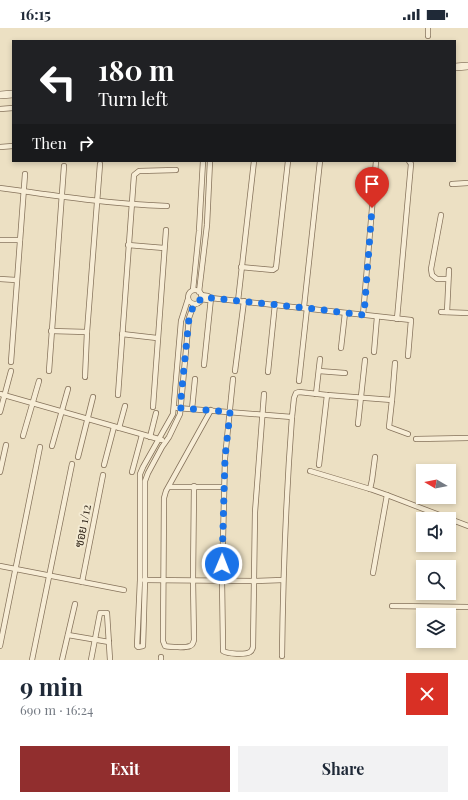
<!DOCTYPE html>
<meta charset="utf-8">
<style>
body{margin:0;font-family:"Playfair Display",Sarabun,serif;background:#f2f2f3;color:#1f2937;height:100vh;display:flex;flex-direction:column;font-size:15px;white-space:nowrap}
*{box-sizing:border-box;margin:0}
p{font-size:13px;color:#747a83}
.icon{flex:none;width:22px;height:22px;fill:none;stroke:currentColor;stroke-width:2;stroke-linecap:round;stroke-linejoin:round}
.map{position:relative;height:632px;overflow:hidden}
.sheet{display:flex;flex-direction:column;background:#fff;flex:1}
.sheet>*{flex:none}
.banner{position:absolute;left:12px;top:12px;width:444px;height:122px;border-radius:0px;box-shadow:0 2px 6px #0003;background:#202124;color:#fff;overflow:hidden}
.needle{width:26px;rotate:280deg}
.buttons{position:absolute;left:416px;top:436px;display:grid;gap:8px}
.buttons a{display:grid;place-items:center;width:40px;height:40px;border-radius:0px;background:#fff;box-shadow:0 2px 6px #0003;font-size:20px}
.pin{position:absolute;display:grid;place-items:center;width:34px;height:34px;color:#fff;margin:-41px -17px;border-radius:50% 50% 50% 0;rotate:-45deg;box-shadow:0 0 4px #0007}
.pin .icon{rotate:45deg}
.me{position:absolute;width:44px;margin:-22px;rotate:1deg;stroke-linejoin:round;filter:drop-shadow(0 0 3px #0008)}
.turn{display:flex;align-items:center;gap:14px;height:84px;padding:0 20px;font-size:18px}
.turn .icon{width:52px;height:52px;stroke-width:2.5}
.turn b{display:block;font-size:28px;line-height:34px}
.then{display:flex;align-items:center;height:38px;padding:0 20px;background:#0003;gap:8px;font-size:15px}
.round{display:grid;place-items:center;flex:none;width:42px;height:42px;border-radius:0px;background:#f2f2f3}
.overview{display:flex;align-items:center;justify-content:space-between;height:68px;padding:0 20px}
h1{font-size:24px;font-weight:700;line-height:30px}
.cta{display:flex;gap:8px;margin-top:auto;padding:8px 20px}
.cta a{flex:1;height:46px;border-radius:0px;background:#912e2e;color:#fff;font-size:16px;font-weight:700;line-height:46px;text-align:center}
.cta a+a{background:#f2f2f3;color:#1f2937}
.status{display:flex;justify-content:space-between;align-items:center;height:28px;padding:0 20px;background:#fff;direction:ltr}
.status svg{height:11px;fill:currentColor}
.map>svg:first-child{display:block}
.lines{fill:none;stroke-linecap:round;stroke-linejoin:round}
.street-casing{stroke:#85725b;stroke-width:6}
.secondary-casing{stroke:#67533e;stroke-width:8}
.street{stroke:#f7edd6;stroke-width:4.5}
.secondary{stroke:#f7edd6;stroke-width:7}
.route{stroke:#1a73e8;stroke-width:7;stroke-dasharray:0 12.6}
.labels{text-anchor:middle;stroke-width:4;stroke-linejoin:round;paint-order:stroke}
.street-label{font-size:12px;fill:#352a1e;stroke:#f3ead2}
</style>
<div class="status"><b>16:15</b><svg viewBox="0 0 49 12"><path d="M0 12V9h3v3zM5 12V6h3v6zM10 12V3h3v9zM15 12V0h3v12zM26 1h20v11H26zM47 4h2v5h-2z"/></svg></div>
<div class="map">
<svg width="468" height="632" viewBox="0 0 468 632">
<rect width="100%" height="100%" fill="#ece0c3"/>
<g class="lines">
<defs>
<g id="street">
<path d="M428,0V8"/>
<path d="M0,81L13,80"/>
<path d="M0,119L13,118"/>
<path d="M452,156L468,155"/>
<path d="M0,160C56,168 111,176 167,178"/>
<path d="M441,187L431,241L432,247L437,251H448"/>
<path d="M0,212H20"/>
<path d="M128,217L164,220"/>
<path d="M241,239L273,242L276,240L288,133"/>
<path d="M0,251L16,252"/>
<path d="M193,262L199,203L203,133"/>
<circle cx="195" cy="269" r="7"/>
<path d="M199,264L207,197L210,133"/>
<path d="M201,267L208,268L211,270L208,272L201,271"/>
<path d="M188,271L181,293L173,386L143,439L140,446V552L137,618L138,619L143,618L145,552V453L148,445L162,419L169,409L180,386L189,290L194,276"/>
<path d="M238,273L254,133"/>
<path d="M304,279L320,133"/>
<path d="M441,284L468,285"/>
<path d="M447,284L449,242"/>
<path d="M363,287L376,133"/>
<path d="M397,291L411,136L409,133"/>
<path d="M51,303L87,304"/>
<path d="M122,306L157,310"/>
<path d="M341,320L345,285"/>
<path d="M374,324L377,289"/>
<path d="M11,334L25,146"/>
<path d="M204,337L211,270L411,292L408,328"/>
<path d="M49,343L64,138"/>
<path d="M235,343L244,273"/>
<path d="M319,343L345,345"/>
<path d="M268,344L275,276"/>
<path d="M85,349L87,304L100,136"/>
<path d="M233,351L225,430L222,552L223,619V623C228,626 245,627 250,624C252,623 252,622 253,619L255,484L264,366"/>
<path d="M299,353L307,280"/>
<path d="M0,366L162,412"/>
<path d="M316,366L320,331"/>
<path d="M118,367L134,147L139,143L176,142"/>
<path d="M392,372L389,399L408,406"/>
<path d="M153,379L166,202"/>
<path d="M177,380L292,389L294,370L296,365L299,364L327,367L392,372L395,335"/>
<path d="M192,381L195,351"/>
<path d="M0,384L11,343"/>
<path d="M358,396L365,332"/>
<path d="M119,400L125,378"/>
<path d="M23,408L39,353"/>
<path d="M150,409L156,385"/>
<path d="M416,411L468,410"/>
<path d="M52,418L68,361"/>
<path d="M78,429L93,369"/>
<path d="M375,429L372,452L370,461L387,467"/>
<path d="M104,437L114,399"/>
<path d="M319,437L327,367"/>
<path d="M310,443L370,461"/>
<path d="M0,444L6,417"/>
<path d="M132,444L142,407"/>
<path d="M194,458L193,552L194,612C193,615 193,617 190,618C186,620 170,619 165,618L163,613L164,470L166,463L211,382"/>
<path d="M170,459H224"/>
<path d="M0,538L124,562"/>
<path d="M373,545L387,467L468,498"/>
<path d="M144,552L255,553L283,552"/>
<path d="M82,554L103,447"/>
<path d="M392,578L468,579"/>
<path d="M68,607L109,614"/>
<path d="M0,618L40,419"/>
<path d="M282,628C283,548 286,468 292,389"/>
<path d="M32,632L72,436"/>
<path d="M62,632L75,576"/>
<path d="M91,632L100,585H107L110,632"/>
<path d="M161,632V629"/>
</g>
<g id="secondary">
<path d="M455,39L468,38"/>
<path d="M0,67L13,66"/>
</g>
</defs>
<!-- street casing -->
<use href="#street" class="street-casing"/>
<!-- secondary casing -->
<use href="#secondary" class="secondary-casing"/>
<!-- street -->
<use href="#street" class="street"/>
<!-- secondary -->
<use href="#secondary" class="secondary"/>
</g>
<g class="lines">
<!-- route -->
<path class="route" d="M222,536L225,430L230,384L180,380L189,290L194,276L198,274L201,271L208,272L211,270L307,280L364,287L372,180"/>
</g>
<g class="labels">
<!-- street labels -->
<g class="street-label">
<text transform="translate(83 498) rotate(-79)" y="4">ซอย 1/12</text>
</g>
</g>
</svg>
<div class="buttons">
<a><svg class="needle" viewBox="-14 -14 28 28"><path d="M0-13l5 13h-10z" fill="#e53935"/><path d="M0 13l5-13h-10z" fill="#747a83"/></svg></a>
<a><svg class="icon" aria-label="sound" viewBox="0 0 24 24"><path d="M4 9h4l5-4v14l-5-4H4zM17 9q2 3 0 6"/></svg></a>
<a><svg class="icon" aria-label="search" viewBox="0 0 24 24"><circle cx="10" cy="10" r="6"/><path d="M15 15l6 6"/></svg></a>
<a><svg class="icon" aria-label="layers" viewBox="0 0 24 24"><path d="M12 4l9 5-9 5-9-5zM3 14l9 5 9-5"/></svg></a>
</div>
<div class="pin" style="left:372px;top:180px;background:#d93025"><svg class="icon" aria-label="arrive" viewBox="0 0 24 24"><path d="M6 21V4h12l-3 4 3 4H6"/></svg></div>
<svg class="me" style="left:222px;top:536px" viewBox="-20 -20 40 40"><circle r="17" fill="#1a73e8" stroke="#fff" stroke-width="3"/><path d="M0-11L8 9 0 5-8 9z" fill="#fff"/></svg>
<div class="banner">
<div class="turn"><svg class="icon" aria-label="left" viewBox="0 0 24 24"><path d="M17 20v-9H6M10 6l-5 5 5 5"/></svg><div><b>180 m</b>Turn left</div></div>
<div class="then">Then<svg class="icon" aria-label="right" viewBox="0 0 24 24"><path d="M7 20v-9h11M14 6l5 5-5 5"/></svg></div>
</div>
</div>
<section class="sheet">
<div class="overview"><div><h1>9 min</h1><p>690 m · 16:24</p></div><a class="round" style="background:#d93025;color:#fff"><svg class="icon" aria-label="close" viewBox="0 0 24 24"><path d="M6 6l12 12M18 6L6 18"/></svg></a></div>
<div class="cta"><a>Exit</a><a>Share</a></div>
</section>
